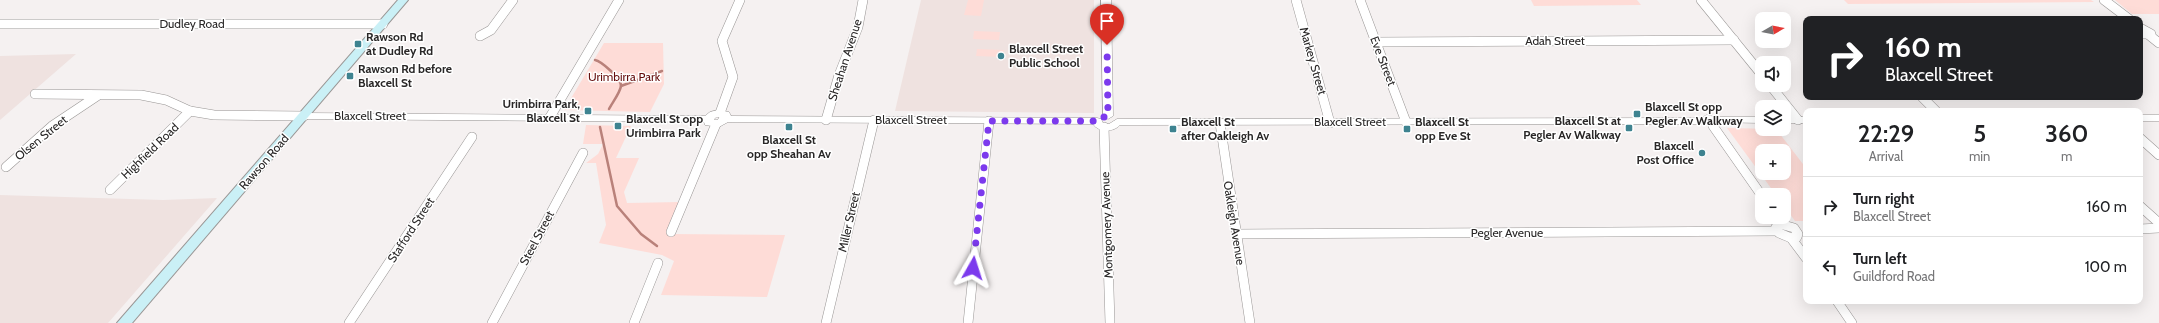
<!DOCTYPE html>
<meta charset="utf-8">
<style>
body{margin:0;font-family:Cabin,sans-serif;background:#f6f6f6;color:#202124;height:100vh;display:flex;flex-direction:column;font-size:15px;white-space:nowrap}
*{box-sizing:border-box;margin:0}
p{font-size:13px;color:#757577}
.icon{flex:none;width:22px;height:22px;fill:none;stroke:currentColor;stroke-width:2;stroke-linecap:round;stroke-linejoin:round}
.map{position:relative;flex:1;overflow:hidden}
.details{position:absolute;left:1803px;top:108px;width:340px;height:196px;display:flex;flex-direction:column;background:#fff;border-radius:8px;box-shadow:0 4px 16px #0002}
.details>*{flex:none}
.banner{position:absolute;left:1803px;top:16px;width:340px;height:84px;border-radius:8px;box-shadow:0 4px 16px #0002;background:#202124;color:#fff;overflow:hidden}
.needle{width:26px;rotate:81deg}
.controls{position:absolute;left:1755px;top:12px;display:grid;gap:8px}
.controls a{display:grid;place-items:center;width:36px;height:36px;border-radius:8px;background:#fff;box-shadow:0 4px 16px #0002;font-size:20px}
.pin{position:absolute;display:grid;place-items:center;width:34px;height:34px;color:#fff;margin:-41px -17px;border-radius:50% 50% 50% 0;rotate:-45deg;box-shadow:0 0 4px #0007}
.pin .icon{rotate:45deg}
.me{position:absolute;width:44px;margin:-22px;rotate:6deg;stroke-linejoin:round;filter:drop-shadow(0 0 3px #0008)}
.turn{display:flex;align-items:center;gap:14px;height:84px;padding:0 16px;font-size:18px}
.turn .icon{width:52px;height:52px;stroke-width:2.5}
.turn b{display:block;font-size:28px;line-height:34px}
.eta{display:flex;justify-content:space-evenly;align-items:center;height:68px;text-align:center}
.eta b{font-size:24px;font-weight:600;line-height:28px}
ul{padding:0;list-style:none}
li{display:flex;align-items:center;gap:12px;height:60px;padding:0 16px;border-top:1px solid #e0e0e0}
li div{flex:1}
li b{display:block;font-size:15px}
li em{font-style:normal}
.map>svg:first-child{display:block}
.built{fill:#efe2e0}
.green{fill:#fedcd7;fill-rule:evenodd}
.lines{fill:none;stroke-linecap:round;stroke-linejoin:round}
.stream{stroke:#b9817a;stroke-width:2.5}
.minor-casing{stroke:#999695;stroke-width:10}
.tertiary-casing{stroke:#999695;stroke-width:1}
.secondary-casing{stroke:#999695;stroke-width:2}
.minor{stroke:#fff;stroke-width:9}
.tertiary{fill:#fff;fill-rule:evenodd}
.secondary{fill:#caf0f6;fill-rule:evenodd}
.route{stroke:#7c3aed;stroke-width:7;stroke-dasharray:0 12.6}
.poi-dot{fill:#3e8390;stroke:#fff;stroke-width:1.5}
.labels{text-anchor:middle;stroke-width:3;stroke-linejoin:round;paint-order:stroke}
.street-label{font-size:12px;fill:#292727;stroke:#fff}
.poi-label{font-size:12px;font-weight:bold;fill:#292727;stroke:#fff;text-anchor:start}
.park-label{font-size:12px;fill:#650e0e;stroke:#fff}
</style>
<div class="map">
<svg width="2159" height="323" viewBox="0 0 2159 323">
<rect width="100%" height="100%" fill="#f5f1f1"/>
<!-- built -->
<g class="built">
<path d="M921,0H1094V113L895,111Z"/>
<path d="M76,54L0,120V56Z"/>
<path d="M0,195L163,200L217,198L108,323H0Z"/>
</g>
<!-- green -->
<g class="green">
<path d="M968,0H984L981,16L964,15Z"/>
<path d="M1531,0H1637L1641,5L1534,6Z"/>
<path d="M1844,0H2091L2094,2L1848,4Z"/>
<path d="M2115,0H2159V14H2132Z"/>
<path d="M974,31L1000,32L999,40L973,39Z"/>
<path d="M604,43H663L664,84L650,112L564,110Z"/>
<path d="M977,49L1004,50L1003,57L976,56Z"/>
<path d="M586,125L631,126L616,158H639L624,192L627,203L680,202L668,234L785,235L767,297L661,295L674,261L662,255L599,243L606,225L596,163H586L598,154L603,144H583Z"/>
<path d="M1727,128L1776,129L1806,168V221H1795L1784,206V195H1776ZM1762,151H1784V173H1762Z"/>
</g>
<g class="lines">
<!-- stream -->
<g class="stream">
<path d="M595,60C601,61 622,79 621,86C620,93 612,103 609,109"/>
<path d="M621,86L662,71"/>
<path d="M600,127L617,206L641,234L657,246"/>
</g>
<defs>
<g id="minor">
<path d="M1296,0L1330,123"/>
<path d="M1360,0L1406,122"/>
<path d="M1701,0L1762,75"/>
<path d="M2104,0L2129,19"/>
<path d="M0,24H383"/>
<path d="M2140,28L2151,34H2140"/>
<path d="M2149,35L2159,43"/>
<path d="M480,36L491,30L513,0"/>
<path d="M1375,42L1734,40"/>
<path d="M1770,85L1798,120"/>
<path d="M35,94L141,95L166,100L190,111L214,115L304,116"/>
<path d="M1922,97L1936,111"/>
<path d="M720,113L733,77L722,41L740,0"/>
<path d="M550,117L619,0"/>
<path d="M826,120L839,75L858,27L863,0"/>
<path d="M1220,123L1250,323"/>
<path d="M1713,126L1762,196"/>
<path d="M1104,127L1110,323"/>
<path d="M2140,138L2159,155"/>
<path d="M6,167L52,126L97,96"/>
<path d="M110,190L190,111"/>
<path d="M2140,206L2159,223"/>
<path d="M1780,224L1794,228L1798,234L1797,237L1791,238L1779,233L1776,227Z"/>
<path d="M2140,229L2159,228"/>
<path d="M671,232L716,124"/>
<path d="M1236,234L1777,231"/>
<path d="M1791,238L1806,258"/>
<path d="M1837,301L1852,323"/>
<path d="M349,323L472,137"/>
<path d="M492,323L583,153"/>
<path d="M634,323L658,263"/>
<path d="M826,323L874,120"/>
<path d="M968,323L989,121"/>
</g>
<g id="tertiary">
<path d="M1101,0H1111L1113,116L1108,119L1103,116Z"/>
<path d="M718,110L729,112L731,116L1097,118L1101,119L1103,123L1109,124L1117,119L1701,118L1707,115L1715,117H1762V123L1709,122L1703,124L1120,125C1114,132 1099,133 1093,124L728,122L719,127L705,125L704,122L304,119L299,116L304,113L705,116L710,112ZM720,116L717,121L714,120L715,118Z"/>
<rect x="2140" y="115" width="19" height="6"/>
<rect x="1784" y="117" width="22" height="6"/>
</g>
<path id="secondary" d="M398,0H408L132,323H117Z"/>
</defs>
<!-- minor casing -->
<use href="#minor" class="minor-casing"/>
<!-- tertiary casing -->
<use href="#tertiary" class="tertiary-casing"/>
<!-- secondary casing -->
<use href="#secondary" class="secondary-casing"/>
<!-- minor -->
<use href="#minor" class="minor"/>
<!-- tertiary -->
<use href="#tertiary" class="tertiary"/>
<!-- secondary -->
<use href="#secondary" class="secondary"/>
</g>
<g class="lines">
<!-- route -->
<path class="route" d="M973,268L989,121H1097L1099,118L1108,116L1107,45"/>
</g>
<!-- markers -->
<g class="poi-dot">
<rect x="354" y="40" width="8" height="8" rx="2"/>
<circle cx="1001" cy="56" r="4"/>
<rect x="346" y="72" width="8" height="8" rx="2"/>
<rect x="584" y="107" width="8" height="8" rx="2"/>
<rect x="1633" y="110" width="8" height="8" rx="2"/>
<rect x="614" y="122" width="8" height="8" rx="2"/>
<rect x="785" y="123" width="8" height="8" rx="2"/>
<rect x="1625" y="124" width="8" height="8" rx="2"/>
<rect x="1169" y="125" width="8" height="8" rx="2"/>
<rect x="1403" y="125" width="8" height="8" rx="2"/>
<circle cx="1702" cy="153" r="4"/>
</g>
<g class="labels">
<!-- street labels -->
<g class="street-label">
<text x="192" y="28">Dudley Road</text>
<text x="1555" y="45">Adah Street</text>
<text transform="translate(845 60) rotate(-72)" y="4">Sheahan Avenue</text>
<text transform="translate(1313 61) rotate(74)" y="4">Markey Street</text>
<text transform="translate(1383 61) rotate(69)" y="4">Eve Street</text>
<text x="370" y="120">Blaxcell Street</text>
<text x="911" y="124">Blaxcell Street</text>
<text x="1350" y="126">Blaxcell Street</text>
<text transform="translate(41 138) rotate(-39)" y="4">Olsen Street</text>
<text transform="translate(150 151) rotate(-44)" y="4">Highfield Road</text>
<text transform="translate(264 162) rotate(-49)" y="4">Rawson Road</text>
<text transform="translate(849 222) rotate(-77)" y="4">Miller Street</text>
<text transform="translate(1234 223) rotate(81)" y="4">Oakleigh Avenue</text>
<text transform="translate(1107 225) rotate(-92)" y="4">Montgomery Avenue</text>
<text transform="translate(411 230) rotate(-57)" y="4">Stafford Street</text>
<text x="1507" y="237">Pegler Avenue</text>
<text transform="translate(537 238) rotate(-62)" y="4">Steel Street</text>
</g>
<!-- poi labels -->
<g class="poi-label">
<text x="366" y="41">Rawson Rd<tspan x="366" dy="14">at Dudley Rd</tspan></text>
<text x="1009" y="53">Blaxcell Street<tspan x="1009" dy="14">Public School</tspan></text>
<text x="358" y="73">Rawson Rd before<tspan x="358" dy="14">Blaxcell St</tspan></text>
<text x="580" y="108" text-anchor="end">Urimbirra Park,<tspan x="580" dy="14">Blaxcell St</tspan></text>
<text x="1645" y="111">Blaxcell St opp<tspan x="1645" dy="14">Pegler Av Walkway</tspan></text>
<text x="626" y="123">Blaxcell St opp<tspan x="626" dy="14">Urimbirra Park</tspan></text>
<text x="1621" y="125" text-anchor="end">Blaxcell St at<tspan x="1621" dy="14">Pegler Av Walkway</tspan></text>
<text x="1181" y="126">Blaxcell St<tspan x="1181" dy="14">after Oakleigh Av</tspan></text>
<text x="1415" y="126">Blaxcell St<tspan x="1415" dy="14">opp Eve St</tspan></text>
<text x="789" y="144" text-anchor="middle">Blaxcell St<tspan x="789" dy="14">opp Sheahan Av</tspan></text>
<text x="1694" y="150" text-anchor="end">Blaxcell<tspan x="1694" dy="14">Post Office</tspan></text>
</g>
<!-- park labels -->
<g class="park-label">
<text x="624" y="81">Urimbirra Park</text>
</g>
</g>
</svg>
<div class="controls">
<a><svg class="needle" viewBox="-14 -14 28 28"><path d="M0-13l5 13h-10z" fill="#e53935"/><path d="M0 13l5-13h-10z" fill="#757577"/></svg></a>
<a><svg class="icon" aria-label="sound" viewBox="0 0 24 24"><path d="M4 9h4l5-4v14l-5-4H4zM17 9q2 3 0 6"/></svg></a>
<a><svg class="icon" aria-label="layers" viewBox="0 0 24 24"><path d="M12 4l9 5-9 5-9-5zM3 14l9 5 9-5"/></svg></a>
<a>+</a>
<a>−</a>
</div>
<div class="pin" style="left:1107px;top:45px;background:#d93025"><svg class="icon" aria-label="arrive" viewBox="0 0 24 24"><path d="M6 21V4h12l-3 4 3 4H6"/></svg></div>
<svg class="me" style="left:973px;top:268px" viewBox="-20 -20 40 40"><path d="M0-17L14 15 0 8-14 15z" fill="#7c3aed" stroke="#fff" stroke-width="4"/></svg>
<div class="banner">
<div class="turn"><svg class="icon" aria-label="right" viewBox="0 0 24 24"><path d="M7 20v-9h11M14 6l5 5-5 5"/></svg><div><b>160 m</b>Blaxcell Street</div></div>
</div>
<section class="details">
<div class="eta">
<div><b>22:29</b><p>Arrival</p></div>
<div><b>5</b><p>min</p></div>
<div><b>360</b><p>m</p></div>
</div>
<ul>
<li><svg class="icon" aria-label="right" viewBox="0 0 24 24"><path d="M7 20v-9h11M14 6l5 5-5 5"/></svg><div><b>Turn right</b><p>Blaxcell Street</p></div><em>160 m</em></li>
<li><svg class="icon" aria-label="left" viewBox="0 0 24 24"><path d="M17 20v-9H6M10 6l-5 5 5 5"/></svg><div><b>Turn left</b><p>Guildford Road</p></div><em>100 m</em></li>
</ul>
</section>
</div>
